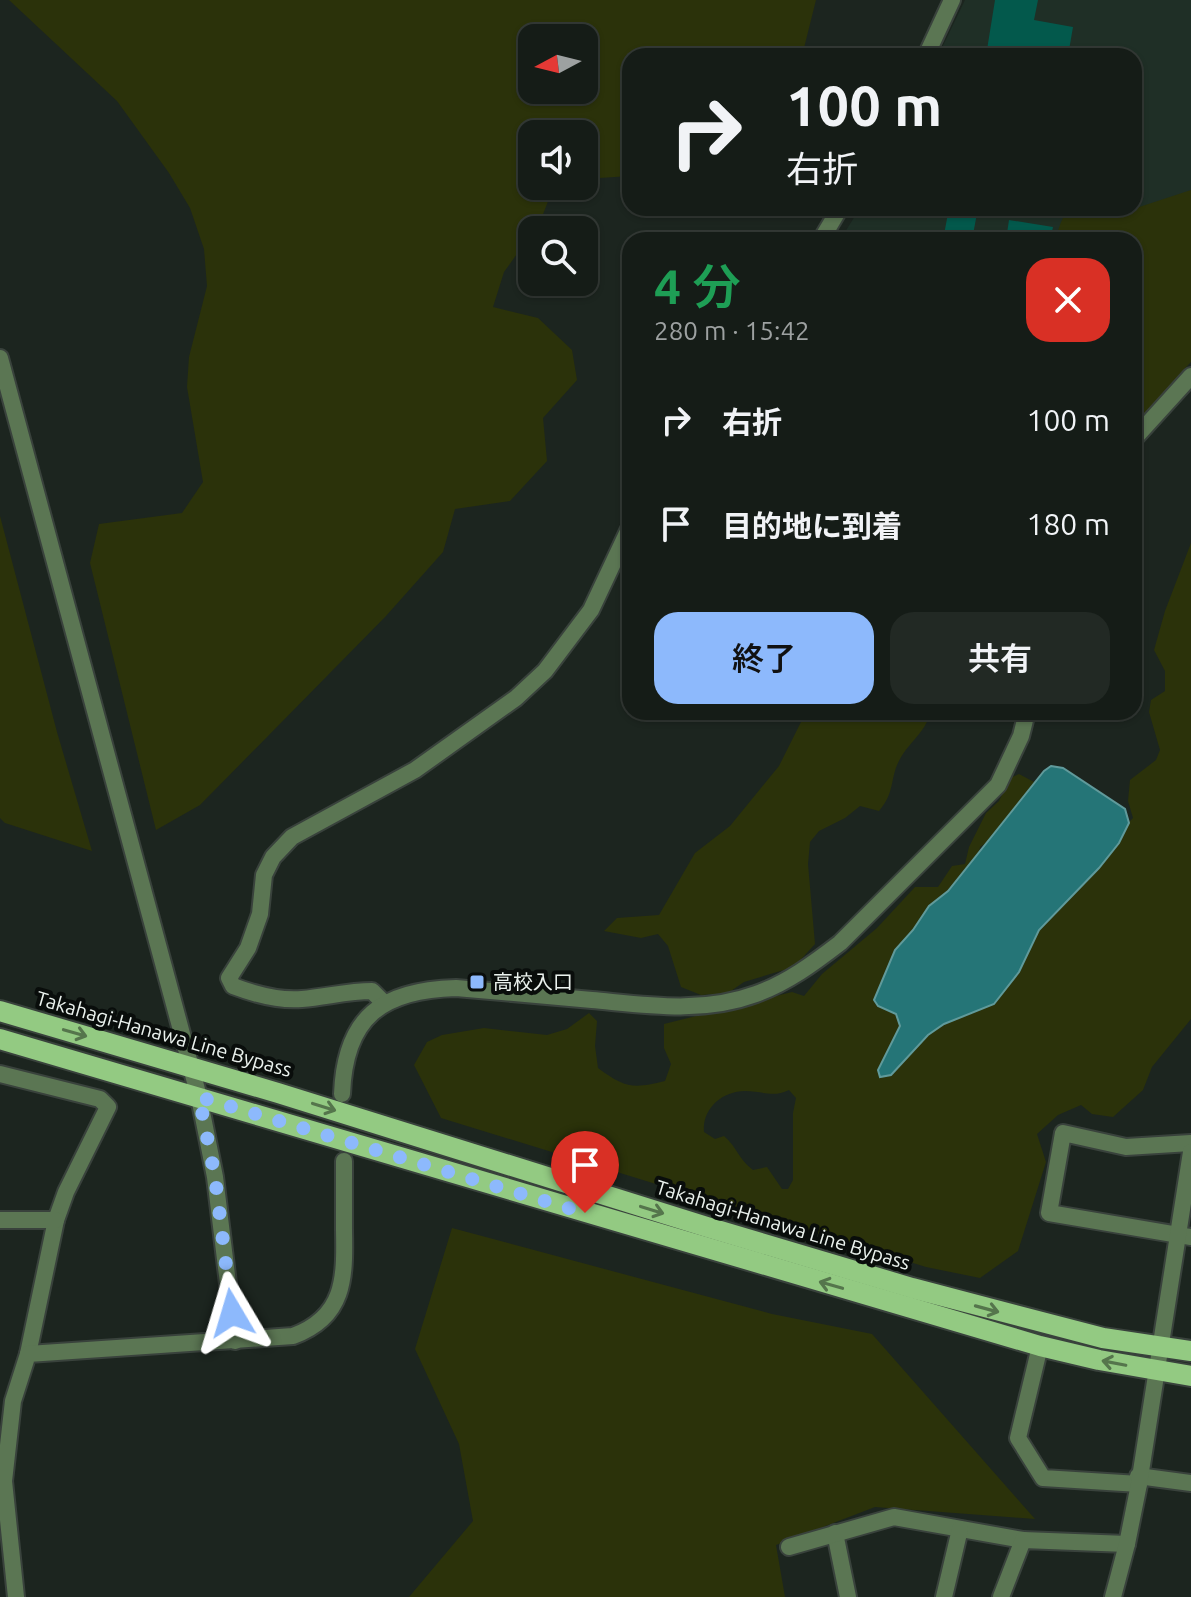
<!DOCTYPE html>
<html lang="ja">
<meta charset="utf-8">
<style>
body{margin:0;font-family:Ubuntu,"Noto Sans JP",sans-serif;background:#222924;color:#f1f3f6;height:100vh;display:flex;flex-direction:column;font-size:30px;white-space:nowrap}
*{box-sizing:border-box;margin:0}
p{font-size:26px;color:#9da1a1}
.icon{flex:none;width:44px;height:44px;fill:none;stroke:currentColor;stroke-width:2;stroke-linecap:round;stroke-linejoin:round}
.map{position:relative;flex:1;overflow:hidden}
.side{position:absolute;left:622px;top:232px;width:520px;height:488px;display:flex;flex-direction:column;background:#151c17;border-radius:24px;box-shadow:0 2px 6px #0004,0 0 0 2px #343a36}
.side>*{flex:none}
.banner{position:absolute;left:622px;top:48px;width:520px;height:168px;border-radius:24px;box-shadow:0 2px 6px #0004,0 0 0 2px #343a36;background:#151c17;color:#f1f3f6;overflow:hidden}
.needle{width:52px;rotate:263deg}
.buttons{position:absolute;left:518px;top:24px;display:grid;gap:16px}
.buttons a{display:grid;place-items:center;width:80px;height:80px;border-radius:16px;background:#151c17;box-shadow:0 2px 6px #0004,0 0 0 2px #343a36;font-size:40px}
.pin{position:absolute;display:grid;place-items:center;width:68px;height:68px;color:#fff;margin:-82px -34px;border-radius:50% 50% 50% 0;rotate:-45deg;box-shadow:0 0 8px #0007}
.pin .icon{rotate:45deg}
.me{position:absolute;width:88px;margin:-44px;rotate:353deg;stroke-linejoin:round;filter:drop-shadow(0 0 6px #0008)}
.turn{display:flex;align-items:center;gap:28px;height:168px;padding:0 32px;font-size:36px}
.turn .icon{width:104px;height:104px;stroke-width:2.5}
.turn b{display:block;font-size:56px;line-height:68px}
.round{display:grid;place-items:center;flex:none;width:84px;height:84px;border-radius:24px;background:#222924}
.overview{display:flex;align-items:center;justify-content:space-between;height:136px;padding:0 32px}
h1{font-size:48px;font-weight:600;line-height:60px;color:#1e9e55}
.button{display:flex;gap:16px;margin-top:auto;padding:16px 32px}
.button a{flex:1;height:92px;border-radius:24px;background:#8db9fc;color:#111;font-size:32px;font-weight:600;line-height:92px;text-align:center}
.button a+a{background:#222924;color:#f1f3f6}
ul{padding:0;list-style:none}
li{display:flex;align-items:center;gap:24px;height:104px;padding:0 32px}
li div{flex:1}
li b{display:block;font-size:30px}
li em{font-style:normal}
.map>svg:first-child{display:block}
.built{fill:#1f2f26}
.green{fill:#2b320a;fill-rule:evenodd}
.water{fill:#257577;stroke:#609a9b;stroke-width:2}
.building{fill:#03594c}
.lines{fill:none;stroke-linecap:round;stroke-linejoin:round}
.minor-casing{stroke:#39423c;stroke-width:20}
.major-casing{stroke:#39423c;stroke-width:24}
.minor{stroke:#5b7653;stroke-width:16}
.major{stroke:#93ca82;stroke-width:20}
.oneway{stroke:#55754c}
.route{stroke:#8db9fc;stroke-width:14;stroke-dasharray:0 25.2}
.poi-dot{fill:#8db9fc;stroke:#090d0b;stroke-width:3}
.labels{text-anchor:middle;stroke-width:8;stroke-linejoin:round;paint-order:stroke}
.poi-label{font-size:20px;fill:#ebf2ee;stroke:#090d0b;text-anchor:start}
.street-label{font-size:20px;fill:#ebf2ee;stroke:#090d0b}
</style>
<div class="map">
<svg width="1191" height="1597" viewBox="0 0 1191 1597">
<rect width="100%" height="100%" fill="#1c251f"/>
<!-- built -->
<path class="built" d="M965,0H1191V208L1084,217L1066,240H840L860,208H1134V56H938Z"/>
<!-- green -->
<g class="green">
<path d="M9,0H816L802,56H630V176L584,179V134H532V186H554L540,222L504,272L493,307L538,318L572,350L577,380L543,418L547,461L510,501L455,509L443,552L386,616L200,805L156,830L90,563L99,524L182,513L203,482L187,387L189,357L207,286L204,249L190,208L169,173L117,101ZM584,38V90H532V38Z"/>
<path d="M1191,190V362C1170,382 1158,407 1138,427L1134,426V240H1056C1058,229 1062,215 1071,208L1091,214L1115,215Z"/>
<path d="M0,516L57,732L92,851L5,823L0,818Z"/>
<path d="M1191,543V1019L1152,1067L1143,1090L1113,1117L1092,1114L1081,1105L1058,1115L1037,1134L1046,1162L1018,1251L980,1278L926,1267L441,1118L414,1065L427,1042L442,1035L484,1028L547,1035L567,1029L589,1013L597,1021L595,1046L598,1068C625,1088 633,1089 665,1081L671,1064L664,1048V1024L792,992L804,996L822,974L877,928L915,887H938L952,866L965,864L969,847L986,813L999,801L1010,778L1019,774L1034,782L1019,821L980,847L978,858L1126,825L1133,818L1128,801L1130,780L1156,760L1160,750L1149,712L1151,700L1165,691V671L1154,650L1165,611ZM789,1090L796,1098L793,1113V1180L788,1189H782L767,1167L753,1170C739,1160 737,1147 724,1136L715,1139L704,1132C702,1109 722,1091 745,1091C763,1091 773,1098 789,1090Z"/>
<path d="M806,712H930C927,731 909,742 900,759C889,779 896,791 879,811L860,806L845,818L819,831L810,842L808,864L815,944L794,967L744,982L728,993L701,995L681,987L668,946L658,934L641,938L604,931L617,918L659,915L695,853L730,826L779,766Z"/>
<path d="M452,1228L772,1314L872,1334L1035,1519L875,1507L776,1545L785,1597H409L473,1521L459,1444L415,1349Z"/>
</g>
<!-- water -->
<path class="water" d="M1051,766L1063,768L1125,809L1129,823L1119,843L1099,868L1039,930L1019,972L994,1004L944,1024L928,1035L891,1075L880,1077L878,1070L900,1026L896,1014L878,1006L874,1000L895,950L913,930L929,906L948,891L1044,771Z"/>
<!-- building -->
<g class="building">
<path d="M995,0H1038L1034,20L1073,27L1068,56H986Z"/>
<path d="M949,208H978L972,240H943Z"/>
<path d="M1009,220L1053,227L1050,240H1006Z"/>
</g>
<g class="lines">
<defs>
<g id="minor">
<path d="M926,56L952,0"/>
<path d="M821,240L840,208"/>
<path d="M0,358L199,1097L215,1177L235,1341"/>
<path d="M1134,439L1191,376"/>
<path d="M383,1002L372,991C348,991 326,997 302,999C279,1001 254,994 233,986L229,978L248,948L260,914L264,875L273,857L292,837L415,770L516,698L545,671L591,610L630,527"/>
<path d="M0,1074L100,1099L108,1107L66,1192L56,1220L28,1354"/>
<path d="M342,1094C345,1016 383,990 456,988C502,992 547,996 592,1000C647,1005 702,1014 756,994C787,983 814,963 840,943L998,785L1021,736L1027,712"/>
<path d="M1191,1143L1126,1147L1063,1133L1049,1213L1191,1237"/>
<path d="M0,1220H56"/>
<path d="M1040,1346L1018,1438L1043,1478L1139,1484"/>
<path d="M1138,1476L1191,1483"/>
<path d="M835,1533L848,1597"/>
<path d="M789,1547L894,1517L1023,1540"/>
<path d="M16,1597L4,1481L13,1401L28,1354L293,1336C345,1317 345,1278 344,1230C344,1207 344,1184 344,1161"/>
<path d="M944,1597L960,1529"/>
<path d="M1001,1597L1023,1540L1127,1544"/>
<path d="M1113,1597L1127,1544L1139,1484L1191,1152"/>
</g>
<g id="major">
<path d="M0,1011L278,1093L707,1227L912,1288L1103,1338L1191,1351"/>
<path d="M0,1039L1040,1346L1099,1360L1191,1376"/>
</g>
</defs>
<!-- minor casing -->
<use href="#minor" class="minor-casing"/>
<!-- major casing -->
<use href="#major" class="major-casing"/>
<!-- minor -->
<use href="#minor" class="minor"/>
<!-- major -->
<use href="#major" class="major"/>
</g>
<!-- one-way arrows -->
<defs><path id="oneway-shaft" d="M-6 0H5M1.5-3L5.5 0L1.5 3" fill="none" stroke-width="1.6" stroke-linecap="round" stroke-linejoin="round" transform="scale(2)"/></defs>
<g class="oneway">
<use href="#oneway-shaft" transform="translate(75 1033) rotate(16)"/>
<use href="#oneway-shaft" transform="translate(324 1107) rotate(17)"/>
<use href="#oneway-shaft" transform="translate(652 1210) rotate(17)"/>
<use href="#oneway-shaft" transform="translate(831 1285) rotate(-164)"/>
<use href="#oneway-shaft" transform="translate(987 1309) rotate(15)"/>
<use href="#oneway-shaft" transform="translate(1114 1363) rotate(-169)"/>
</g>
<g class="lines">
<!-- route -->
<path class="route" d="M232,1313L215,1177L199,1097L585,1213"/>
</g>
<!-- markers -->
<rect class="poi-dot" x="469" y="974" width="16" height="16" rx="4"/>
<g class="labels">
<!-- poi labels -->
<g class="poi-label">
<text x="493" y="989">高校入口</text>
</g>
<!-- street labels -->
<g class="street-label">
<text transform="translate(164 1034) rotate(16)" y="7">Takahagi-Hanawa Line Bypass</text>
<text transform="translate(783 1225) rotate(17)" y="7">Takahagi-Hanawa Line Bypass</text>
</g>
</g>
</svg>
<div class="buttons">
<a><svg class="needle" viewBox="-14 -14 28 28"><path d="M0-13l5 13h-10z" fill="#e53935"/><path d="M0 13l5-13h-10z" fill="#9da1a1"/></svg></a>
<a><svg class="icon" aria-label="sound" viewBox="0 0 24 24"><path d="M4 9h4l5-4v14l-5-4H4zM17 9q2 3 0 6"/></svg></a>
<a><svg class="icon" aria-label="search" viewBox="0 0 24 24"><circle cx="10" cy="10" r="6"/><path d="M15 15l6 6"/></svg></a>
</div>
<div class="pin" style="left:585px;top:1213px;background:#d93025"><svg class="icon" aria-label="arrive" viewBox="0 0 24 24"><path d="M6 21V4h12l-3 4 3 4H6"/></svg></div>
<svg class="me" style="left:232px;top:1313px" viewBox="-20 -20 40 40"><path d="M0-17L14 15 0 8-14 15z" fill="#8db9fc" stroke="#fff" stroke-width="4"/></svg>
<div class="banner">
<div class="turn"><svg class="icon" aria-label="right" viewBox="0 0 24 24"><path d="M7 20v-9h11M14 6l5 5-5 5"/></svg><div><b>100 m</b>右折</div></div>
</div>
<section class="side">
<div class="overview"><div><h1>4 分</h1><p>280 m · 15:42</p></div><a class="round" style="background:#d93025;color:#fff"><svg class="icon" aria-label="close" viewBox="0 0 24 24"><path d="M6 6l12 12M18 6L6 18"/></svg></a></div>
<ul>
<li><svg class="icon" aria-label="right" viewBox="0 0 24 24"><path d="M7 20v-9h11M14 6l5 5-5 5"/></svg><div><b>右折</b></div><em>100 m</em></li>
<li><svg class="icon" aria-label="arrive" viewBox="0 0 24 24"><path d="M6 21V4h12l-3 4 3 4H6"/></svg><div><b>目的地に到着</b></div><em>180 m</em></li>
</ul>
<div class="button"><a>終了</a><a>共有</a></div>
</section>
</div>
